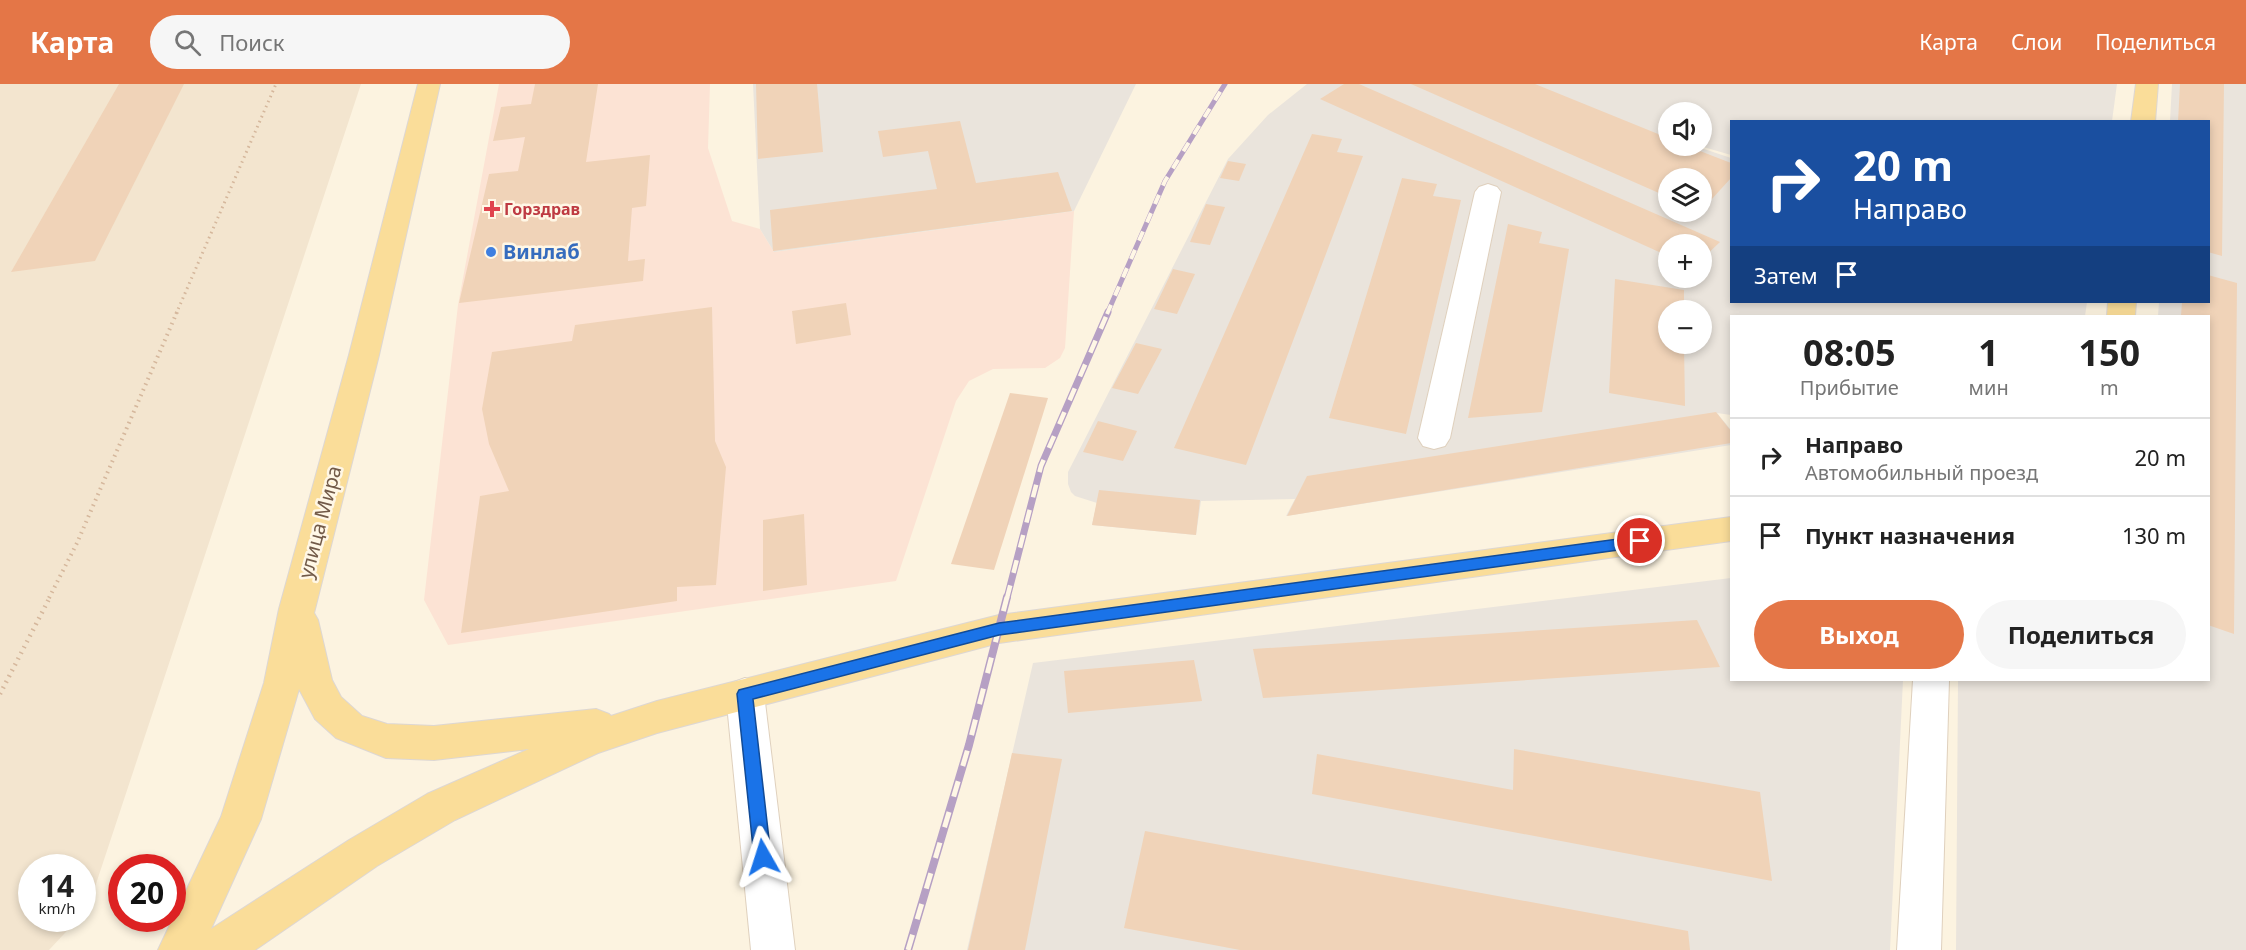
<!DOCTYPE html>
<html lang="ru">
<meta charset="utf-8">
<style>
body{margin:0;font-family:"Noto Sans",sans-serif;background:#f6f6f6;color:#222;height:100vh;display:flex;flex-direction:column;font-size:22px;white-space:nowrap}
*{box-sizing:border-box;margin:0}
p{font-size:20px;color:#767676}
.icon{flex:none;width:33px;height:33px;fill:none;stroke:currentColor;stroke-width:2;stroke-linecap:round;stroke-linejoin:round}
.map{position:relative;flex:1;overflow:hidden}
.drawer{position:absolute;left:1730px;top:231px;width:480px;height:366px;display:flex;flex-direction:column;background:#fff;border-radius:0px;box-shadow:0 3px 9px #0003}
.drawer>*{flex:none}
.top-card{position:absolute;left:1730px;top:36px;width:480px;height:183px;border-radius:0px;box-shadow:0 3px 9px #0003;background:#1a4fa0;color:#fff;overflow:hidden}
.tools{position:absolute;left:1658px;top:18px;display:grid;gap:12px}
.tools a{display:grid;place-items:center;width:54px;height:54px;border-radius:50%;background:#fff;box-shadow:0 3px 9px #0003;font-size:30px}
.speed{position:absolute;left:18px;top:770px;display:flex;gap:12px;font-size:30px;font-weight:700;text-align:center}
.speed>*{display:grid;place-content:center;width:78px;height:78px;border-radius:50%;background:#fff;box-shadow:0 3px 9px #0003;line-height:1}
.speed small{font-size:15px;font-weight:400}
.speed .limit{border:9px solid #d22;background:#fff;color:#111}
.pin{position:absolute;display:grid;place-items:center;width:51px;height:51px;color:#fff;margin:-26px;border:3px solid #fff;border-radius:50%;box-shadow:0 2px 6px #0007}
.me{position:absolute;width:66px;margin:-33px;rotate:354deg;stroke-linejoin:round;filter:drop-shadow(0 0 4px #0008)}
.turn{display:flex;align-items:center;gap:21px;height:126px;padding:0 24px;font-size:27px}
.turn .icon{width:78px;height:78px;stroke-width:2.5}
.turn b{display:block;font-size:42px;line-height:51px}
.then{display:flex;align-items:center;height:57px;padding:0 24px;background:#0003;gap:12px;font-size:22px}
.eta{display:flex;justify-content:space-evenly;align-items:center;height:102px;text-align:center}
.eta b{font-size:36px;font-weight:700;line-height:42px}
.cta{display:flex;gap:12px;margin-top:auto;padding:12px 24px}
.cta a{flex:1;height:69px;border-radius:36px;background:#e47647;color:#fff;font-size:24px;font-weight:700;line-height:69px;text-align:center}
.cta a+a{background:#f6f6f6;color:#222}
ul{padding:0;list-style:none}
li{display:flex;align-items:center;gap:18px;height:78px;padding:0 24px;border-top:2px solid #e0e0e0}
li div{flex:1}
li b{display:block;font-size:22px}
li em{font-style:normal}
header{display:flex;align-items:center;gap:36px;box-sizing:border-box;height:84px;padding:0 30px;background:#e47647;color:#fff}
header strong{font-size:28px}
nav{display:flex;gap:33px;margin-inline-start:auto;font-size:21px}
.search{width:420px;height:54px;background:#f6f6f6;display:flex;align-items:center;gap:15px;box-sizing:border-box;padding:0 21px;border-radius:33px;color:#767676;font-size:22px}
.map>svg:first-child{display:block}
.residential{fill:#f3e5cf}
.commercial{fill:#fce3d4}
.industrial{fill:#eae4dc;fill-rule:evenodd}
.building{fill:#f0d3b8}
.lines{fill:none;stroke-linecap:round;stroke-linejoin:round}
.minor-casing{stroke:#dfd0bd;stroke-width:2}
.major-casing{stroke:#ddd7d3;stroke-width:2}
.path-far2{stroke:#d5b79c;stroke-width:3;stroke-dasharray:1.5 4;stroke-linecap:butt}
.path-far1{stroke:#d5b79c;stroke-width:4;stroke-dasharray:1.5 4.5;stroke-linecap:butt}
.path{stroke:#d5b79c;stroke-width:4.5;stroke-dasharray:1.5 5;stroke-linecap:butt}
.minor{fill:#fff;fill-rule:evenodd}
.major{fill:#fadd99;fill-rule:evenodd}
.rail-far2-casing{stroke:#b6a0c4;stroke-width:5}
.rail-far1-casing{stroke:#b6a0c4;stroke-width:7}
.rail-casing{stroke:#b6a0c4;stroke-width:8}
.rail-far2{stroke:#fff7e6;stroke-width:4;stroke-dasharray:10;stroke-linecap:butt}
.rail-far1{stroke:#fff7e6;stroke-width:4.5;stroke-dasharray:13;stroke-linecap:butt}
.rail{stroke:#fff7e6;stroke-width:5;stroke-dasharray:16;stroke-linecap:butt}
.route{fill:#1a73e8;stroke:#114b97;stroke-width:1.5}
.health-dot{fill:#e0444e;stroke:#fff7e6;stroke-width:2}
.shop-dot{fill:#3f7fe0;stroke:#fff7e6;stroke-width:2}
.labels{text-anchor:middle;stroke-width:5;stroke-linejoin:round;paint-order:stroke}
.far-health-label{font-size:16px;font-weight:bold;fill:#be3a42;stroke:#fff7e6;text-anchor:start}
.shop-label{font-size:20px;font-weight:bold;fill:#366cbe;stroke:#fff7e6;text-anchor:start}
.street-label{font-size:20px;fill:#725a48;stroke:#fff7e6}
</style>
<header>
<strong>Карта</strong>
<div class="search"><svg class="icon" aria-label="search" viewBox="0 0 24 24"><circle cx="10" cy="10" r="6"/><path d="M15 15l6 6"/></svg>Поиск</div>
<nav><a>Карта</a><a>Слои</a><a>Поделиться</a></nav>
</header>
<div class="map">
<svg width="2246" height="866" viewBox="0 0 2246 866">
<rect width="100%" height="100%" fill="#fcf3e0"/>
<!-- residential -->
<path class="residential" d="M0,0H361L88,824L83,830L82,783H32V834H79L49,866H0Z"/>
<!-- commercial -->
<path class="commercial" d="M499,0H710L708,64L732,137L760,145L774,168L1074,127L1065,264L1060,274L1045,284L993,285L969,297L956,317L896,497L448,561L424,516L458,221Z"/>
<!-- industrial -->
<g class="industrial">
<path d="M753,0H1136L1074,127L774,168L760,145Z"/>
<path d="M1307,0H2117L2112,37L1731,38V71L1700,62L1701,28H1668V62H1695L1731,74V218H2087L2085,232H1731V331L1717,329L1731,346V361L1286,432L1295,415L1201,417L1196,451L1092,441L1097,419L1075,412L1071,408L1068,400V388L1228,75L1268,31ZM1668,94H1701V128H1668ZM1668,160H1701V194H1668ZM1668,226H1701V260H1668Z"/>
<path d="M2172,0H2246V866H1956L1958,596H2208V232H2158L2159,218H2208V38L2170,37Z"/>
<path d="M1731,494V596H1903L1890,866H967L1033,579Z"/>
</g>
<!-- building -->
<g class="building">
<path d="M119,0H184L95,177L11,188Z"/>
<path d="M535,0H598L586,78L650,71L646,122L632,124L628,177L645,175L643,197L459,219L489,90L518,87L525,53L493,57L501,23L531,20Z"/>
<path d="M756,0H817L823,68L758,75Z"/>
<path d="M1344,0H1359L1720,158L1701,176V160H1668V172L1320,15Z"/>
<path d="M1411,0H1535L1668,54V62H1687L1731,79V94L1701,127V94H1668V113Z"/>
<path d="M2180,0H2224L2222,172L2208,168V38H2178Z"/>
<path d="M960,37L976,99L1058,88L1072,127L773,167L770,126L937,105L928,67L883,73L878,47Z"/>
<path d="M1312,50L1342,55L1337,68L1363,72L1246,381L1174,364Z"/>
<path d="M1228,77L1246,80L1239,97L1220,94Z"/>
<path d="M1402,94L1437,100L1433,112L1461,116L1406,350L1329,334Z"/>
<path d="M1206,120L1225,123L1210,161L1190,158Z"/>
<path d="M1508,140L1542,148L1539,159L1569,165L1542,328L1468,334Z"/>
<path d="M1173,185L1195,190L1177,230L1154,225Z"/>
<path d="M2208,191L2237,199L2234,550L2208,541V232H2181L2182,218H2208Z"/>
<path d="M1615,195L1684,206V226H1668V260H1684L1685,322L1609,309Z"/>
<path d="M846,219L851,251L796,260L792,227Z"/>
<path d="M712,223L715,357L726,383L716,501L677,503V517L461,549L480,412L509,407L489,360L482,325L492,268L572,257L575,241Z"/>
<path d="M1136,259L1162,265L1138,310L1112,304Z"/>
<path d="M1010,309L1048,314L994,486L951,480Z"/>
<path d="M1716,328L1731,347V359L1287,432L1307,392Z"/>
<path d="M1098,337L1137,347L1123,377L1083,368Z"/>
<path d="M1099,406L1200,416L1196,451L1092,441Z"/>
<path d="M804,430L807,501L763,507V436Z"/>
<path d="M1697,536L1720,583L1263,614L1253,565Z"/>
<path d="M1194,576L1202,617L1068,629L1064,587Z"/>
<path d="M1514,665L1760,708L1772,797L1312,710L1317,670L1513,706Z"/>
<path d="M1012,669L1062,675L1025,866H968Z"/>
<path d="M1145,747L1688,847L1690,866H1240L1124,844Z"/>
</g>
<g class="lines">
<defs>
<g id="minor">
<path d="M1488,100L1497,103L1501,108L1450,354L1445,362L1434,365L1423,362L1418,354L1475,108L1479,103Z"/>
<path d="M745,594L758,599L764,610L795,866H751L726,610L732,599Z"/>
<path d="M1913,596H1949L1941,866H1897Z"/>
</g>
<g id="major">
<path d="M418,0H440L379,271L314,529L318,536L332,596L341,613L362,632L387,640L434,642L596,625L609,630L611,632L657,617L999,531L1731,433V457L999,559L657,649L598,669L455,736L377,782L255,866H158L221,733L264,599L279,525L349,271ZM299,605L315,635L336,654L386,674L434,676L529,665L427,710L349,756L211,845L261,735Z"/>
<path d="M2136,0H2158L2155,38H2131Z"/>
<path d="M2108,218H2136L2135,232H2107Z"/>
</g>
</defs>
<!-- minor casing -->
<use href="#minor" class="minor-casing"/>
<!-- major casing -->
<use href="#major" class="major-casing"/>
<!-- path-far2 -->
<path class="path-far2" d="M176,230L276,0"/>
<!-- path-far1 -->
<path class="path-far1" d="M49,514L77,459L177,228"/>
<!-- path -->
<path class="path" d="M0,610L50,513"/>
<!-- minor -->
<use href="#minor" class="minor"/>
<!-- major -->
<use href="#major" class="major"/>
<defs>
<path id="rail-far2" d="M1107,230L1165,97L1225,0"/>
<path id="rail-far1" d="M1007,514L1041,382L1108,228"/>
<path id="rail" d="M908,866L969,661L1007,513"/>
</defs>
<!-- rail-far2 casing -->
<use href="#rail-far2" class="rail-far2-casing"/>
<!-- rail-far1 casing -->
<use href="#rail-far1" class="rail-far1-casing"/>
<!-- rail casing -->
<use href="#rail" class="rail-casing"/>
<!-- rail-far2 -->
<use href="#rail-far2" class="rail-far2"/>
<!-- rail-far1 -->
<use href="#rail-far1" class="rail-far1"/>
<!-- rail -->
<use href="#rail" class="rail"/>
</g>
<!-- route -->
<path class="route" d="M1640,452L1647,457L1640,463L999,551L753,615L771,773L769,779L763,781L757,779L754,773L737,610L739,606L999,539Z"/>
<!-- markers -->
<path class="health-dot" d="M489 116h6v6h6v6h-6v6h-6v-6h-6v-6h6z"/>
<circle class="shop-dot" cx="491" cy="168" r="6"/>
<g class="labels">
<!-- far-health labels -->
<g class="far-health-label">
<text x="504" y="131">Горздрав</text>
</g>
<!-- shop labels -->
<g class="shop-label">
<text x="503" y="175">Винлаб</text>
</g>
<!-- street labels -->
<g class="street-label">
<text transform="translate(320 438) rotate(-75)" y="7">улица Мира</text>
</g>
</g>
</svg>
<div class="tools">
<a><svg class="icon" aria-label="sound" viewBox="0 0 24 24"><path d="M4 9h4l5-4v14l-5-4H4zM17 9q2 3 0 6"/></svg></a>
<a><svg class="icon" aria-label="layers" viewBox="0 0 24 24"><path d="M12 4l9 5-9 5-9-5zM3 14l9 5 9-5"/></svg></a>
<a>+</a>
<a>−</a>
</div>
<div class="speed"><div>14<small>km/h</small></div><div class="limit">20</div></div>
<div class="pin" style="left:1640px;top:457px;background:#d93025"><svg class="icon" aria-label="arrive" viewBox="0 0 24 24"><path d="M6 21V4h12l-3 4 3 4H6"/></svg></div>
<svg class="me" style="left:763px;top:773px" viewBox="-20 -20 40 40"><path d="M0-17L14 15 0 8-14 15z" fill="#1a73e8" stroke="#fff" stroke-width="4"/></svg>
<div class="top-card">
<div class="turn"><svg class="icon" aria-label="right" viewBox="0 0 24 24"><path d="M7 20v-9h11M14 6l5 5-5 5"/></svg><div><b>20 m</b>Направо</div></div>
<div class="then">Затем<svg class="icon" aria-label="arrive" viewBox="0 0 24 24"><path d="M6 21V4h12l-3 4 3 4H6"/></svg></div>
</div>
<section class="drawer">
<div class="eta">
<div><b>08:05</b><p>Прибытие</p></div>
<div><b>1</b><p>мин</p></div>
<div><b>150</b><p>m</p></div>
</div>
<ul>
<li><svg class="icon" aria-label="right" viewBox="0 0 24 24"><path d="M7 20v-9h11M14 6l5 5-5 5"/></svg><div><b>Направо</b><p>Автомобильный проезд</p></div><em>20 m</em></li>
<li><svg class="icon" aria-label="arrive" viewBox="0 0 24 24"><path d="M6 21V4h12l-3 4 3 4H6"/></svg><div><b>Пункт назначения</b></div><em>130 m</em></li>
</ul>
<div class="cta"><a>Выход</a><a>Поделиться</a></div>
</section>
</div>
